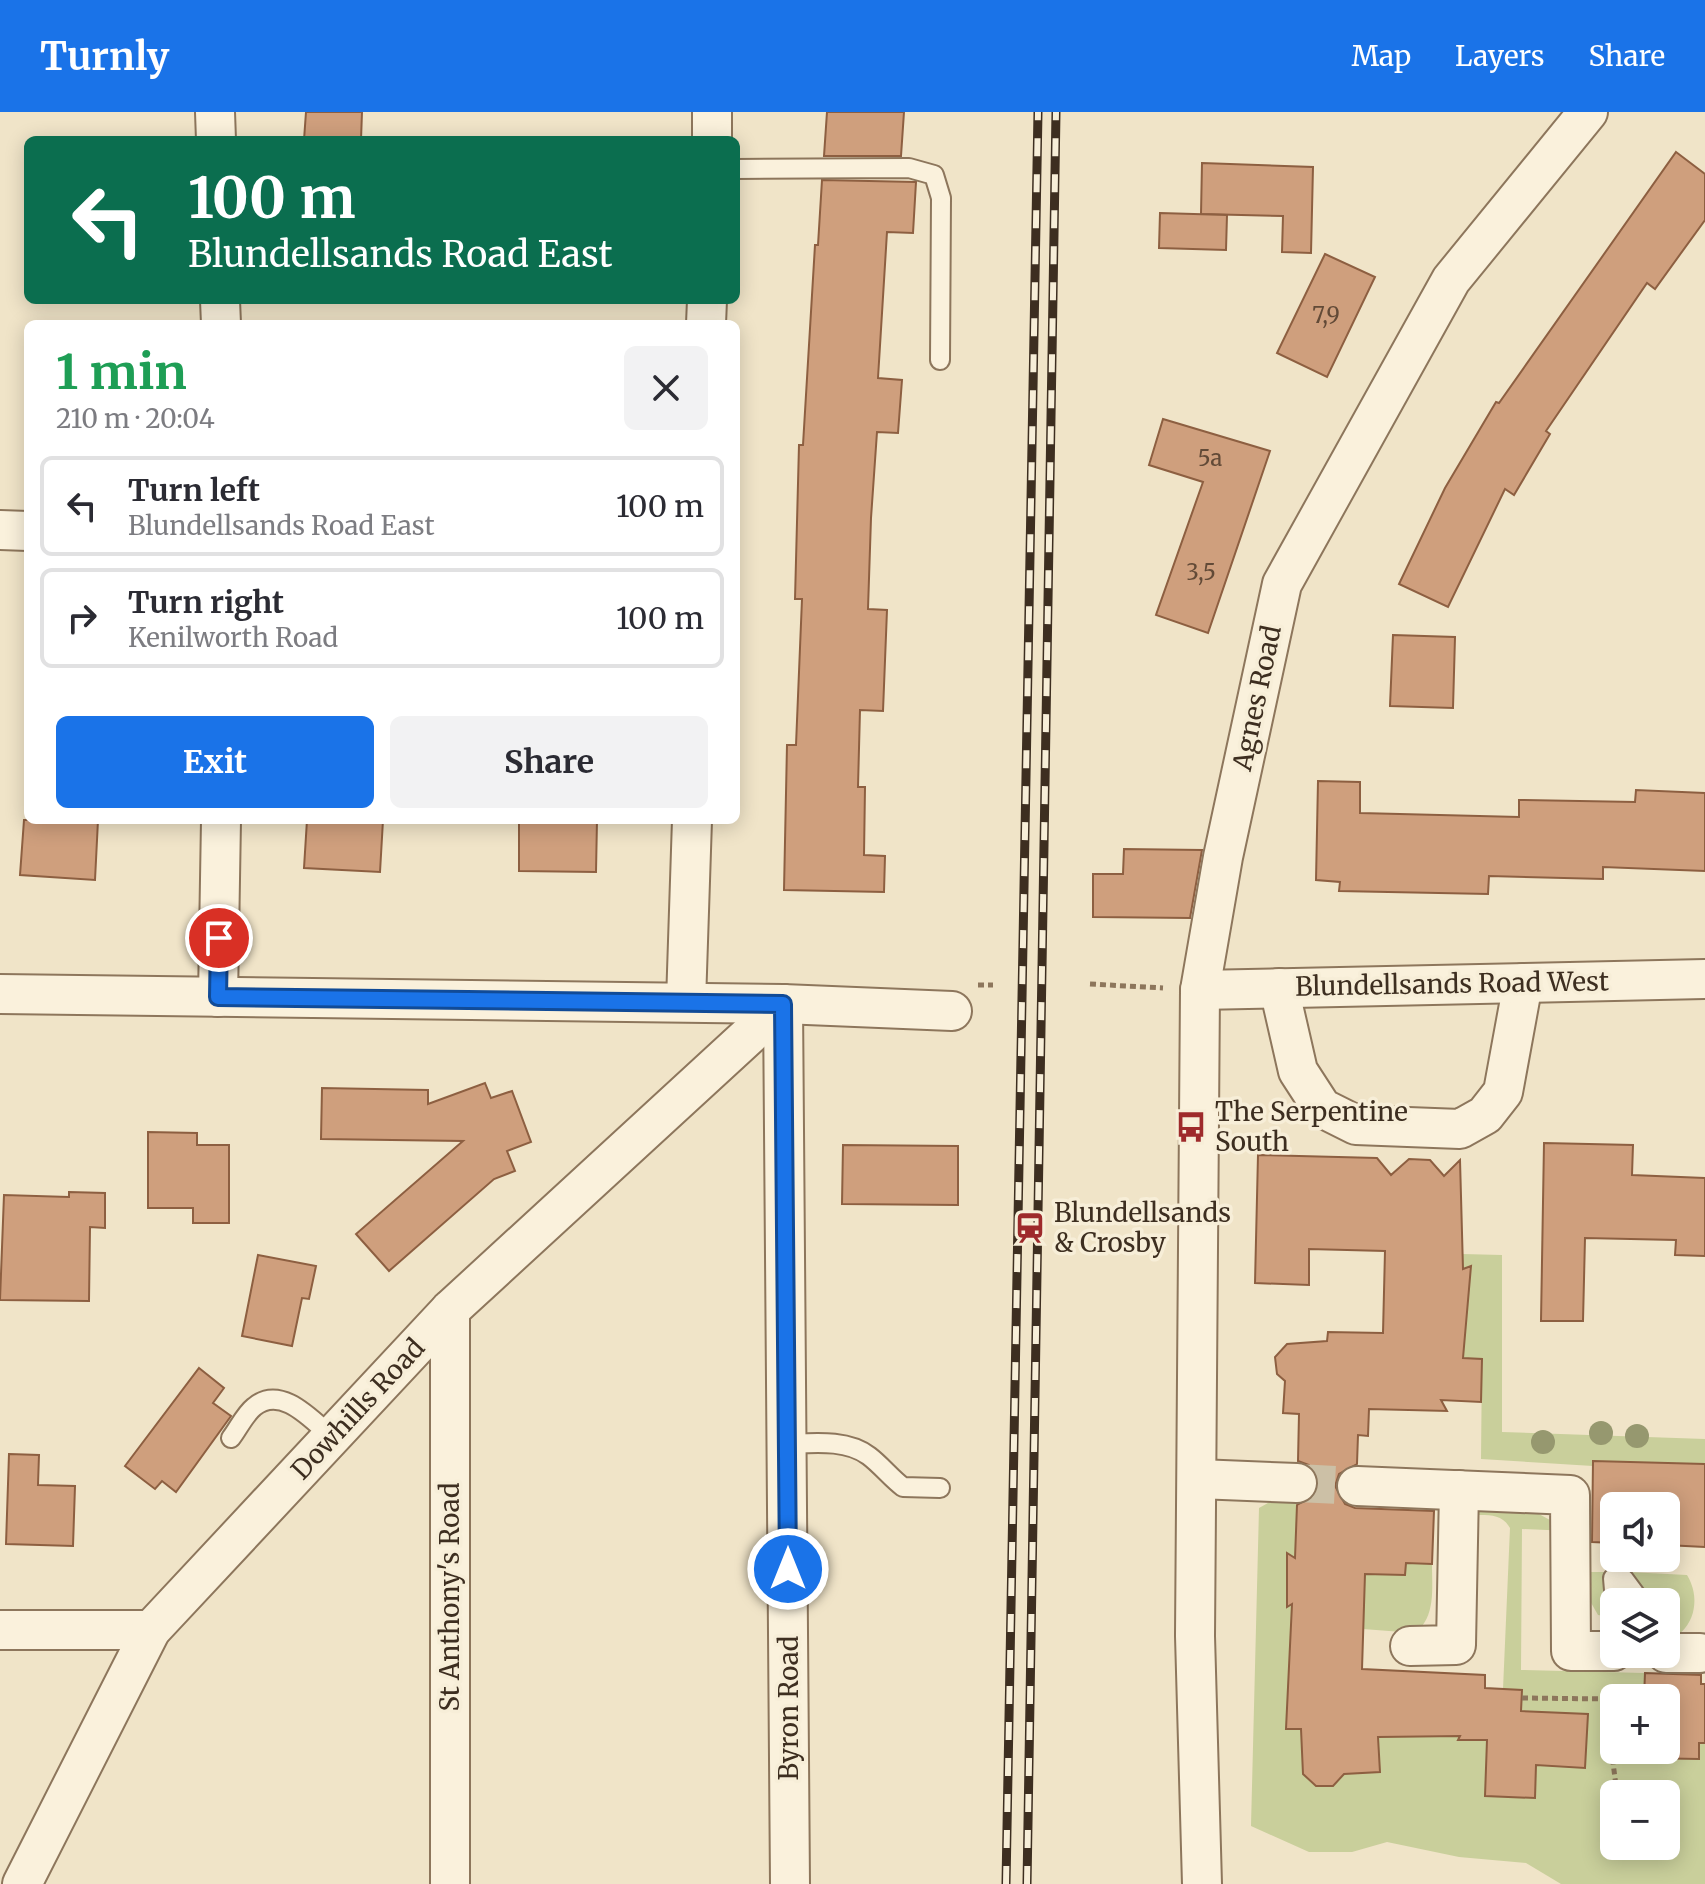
<!DOCTYPE html>
<meta charset="utf-8">
<style>
body{margin:0;font-family:Merriweather,serif;background:#f2f2f3;color:#2b2b33;height:100vh;display:flex;flex-direction:column;font-size:30px;white-space:nowrap}
*{box-sizing:border-box;margin:0}
p{font-size:26px;color:#7c7c81}
.icon{flex:none;width:44px;height:44px;fill:none;stroke:currentColor;stroke-width:2;stroke-linecap:round;stroke-linejoin:round}
.map{position:relative;flex:1;overflow:hidden}
.side{position:absolute;left:24px;top:208px;width:716px;height:504px;display:flex;flex-direction:column;background:#fff;border-radius:12px;box-shadow:0 4px 20px #0003}
.side>*{flex:none}
.guide{position:absolute;left:24px;top:24px;width:716px;height:168px;border-radius:12px;box-shadow:0 4px 20px #0003;background:#0b6e4f;color:#fff;overflow:hidden}
.buttons{position:absolute;left:1600px;top:1380px;display:grid;gap:16px}
.buttons a{display:grid;place-items:center;width:80px;height:80px;border-radius:12px;background:#fff;box-shadow:0 4px 20px #0003;font-size:40px}
.pin{position:absolute;display:grid;place-items:center;width:68px;height:68px;color:#fff;margin:-34px;border:4px solid #fff;border-radius:50%;box-shadow:0 2px 8px #0007}
.me{position:absolute;width:88px;margin:-44px;rotate:0deg;stroke-linejoin:round;filter:drop-shadow(0 0 6px #0008)}
.turn{display:flex;align-items:center;gap:28px;height:168px;padding:0 32px;font-size:36px}
.turn .icon{width:104px;height:104px;stroke-width:2.5}
.turn b{display:block;font-size:56px;line-height:68px}
.round{display:grid;place-items:center;flex:none;width:84px;height:84px;border-radius:12px;background:#f2f2f3}
.head{display:flex;align-items:center;justify-content:space-between;height:136px;padding:0 32px}
h1{font-size:48px;font-weight:700;line-height:60px;color:#1e9e55}
.primary-button{display:flex;gap:16px;margin-top:auto;padding:16px 32px}
.primary-button a{flex:1;height:92px;border-radius:12px;background:#1a73e8;color:#fff;font-size:32px;font-weight:700;line-height:92px;text-align:center}
.primary-button a+a{background:#f2f2f3;color:#2b2b33}
ul{padding:0;list-style:none}
li{display:flex;align-items:center;gap:24px;height:100px;margin:0 16px 12px;padding:0 16px;border:4px solid #e1e1e2;border-radius:12px}
li div{flex:1}
li b{display:block;font-size:30px}
li em{font-style:normal}
header{display:flex;align-items:center;gap:48px;box-sizing:border-box;height:112px;padding:0 40px;background:#1a73e8;color:#fff}
header strong{font-size:38px}
nav{display:flex;gap:44px;margin-inline-start:auto;font-size:28px}
.map>svg:first-child{display:block}
.green{fill:#c9cf9b;fill-rule:evenodd}
.building{fill:#cf9f7d;stroke:#8d5f41;stroke-width:2}
.lines{fill:none;stroke-linecap:round;stroke-linejoin:round}
.street-tunnel{stroke:#ccc0a6;stroke-width:38;stroke-dasharray:38 19;stroke-linecap:butt}
.lane-casing{stroke:#8d765c;stroke-width:22}
.street-casing{stroke:#8d765c;stroke-width:42}
.path{stroke:#8d765c;stroke-width:5;stroke-dasharray:6 4;stroke-linecap:butt}
.lane{stroke:#faf1dc;stroke-width:18}
.street{stroke:#faf1dc;stroke-width:38}
.rail-casing{stroke:#3d2e20;stroke-width:9}
.rail{stroke:#f7eed8;stroke-width:6;stroke-dasharray:18;stroke-linecap:butt}
.tree{fill:#96986f}
.route-casing{stroke:#114b97;stroke-width:20}
.route{stroke:#1a73e8;stroke-width:14}
.labels{text-anchor:middle;stroke-width:7;stroke-linejoin:round;paint-order:stroke}
.number-label{font-size:22px;fill:#624a37}
.street-label{font-size:26px;fill:#3d2e20;stroke:#f7eed8}
.poi-label{font-size:26px;fill:#3d2e20;stroke:#f7eed8;text-anchor:start}
</style>
<header>
<strong>Turnly</strong>
<nav><a>Map</a><a>Layers</a><a>Share</a></nav>
</header>
<div class="map">
<svg width="1705" height="1772" viewBox="0 0 1705 1772">
<rect width="100%" height="100%" fill="#f0e4c8"/>
<!-- green -->
<g class="green">
<path d="M1462,1142L1502,1143V1320L1705,1327V1362L1593,1349V1354L1481,1347L1482,1247L1455,1246C1465,1215 1468,1188 1471,1155L1463,1157Z"/>
<path d="M1297,1386L1295,1446L1287,1442V1495L1292,1492L1286,1616L1315,1618L1318,1633L1302,1644L1303,1662L1315,1674H1333L1344,1662L1380,1659L1378,1617L1413,1625L1461,1620L1459,1628L1487,1622L1485,1684L1535,1686L1536,1653L1585,1656L1587,1602L1521,1599L1522,1578L1503,1577L1510,1416C1502,1402 1490,1403 1475,1403V1394L1528,1396L1570,1419L1522,1417L1521,1558L1645,1561L1644,1586H1614V1638H1643V1646L1699,1647V1631H1705V1772H1561L1526,1751L1459,1745L1387,1730L1352,1740H1309L1251,1714L1259,1396L1275,1387ZM1614,1682H1666V1734H1614Z"/>
<path d="M1406,1451L1432,1452C1432,1477 1436,1505 1415,1521L1363,1517L1365,1462L1405,1463Z"/>
<path d="M1589,1460H1607L1608,1500L1604,1504L1598,1503L1590,1489Z"/>
<path d="M1628,1460L1687,1463C1700,1484 1696,1512 1675,1525L1666,1512V1490H1650Z"/>
</g>
<!-- building -->
<g class="building">
<path d="M306,0H362L361,28H304Z"/>
<path d="M827,0H904L901,44H824Z"/>
<path d="M1676,40L1705,62V108L1655,177L1647,171L1546,319L1550,322L1514,383L1505,377L1448,495L1399,472L1445,376L1496,290L1499,291Z"/>
<path d="M1202,51L1313,55L1311,141L1282,140L1283,104L1201,102Z"/>
<path d="M822,68L916,70L913,121L887,120L878,266L902,268L898,321L877,320L871,406L868,497L887,498L883,599L860,598L858,675H865L864,743L885,744L884,780L784,778L787,633H796L802,487H795L799,333H803L815,133H818Z"/>
<path d="M1160,101L1227,103L1226,138L1159,136Z"/>
<path d="M1325,142L1375,165L1327,265L1277,241Z"/>
<path d="M1163,307L1270,339L1208,521L1156,503L1203,370L1149,353Z"/>
<path d="M1393,523L1455,525L1453,596L1390,594Z"/>
<path d="M1318,669L1360,670V701L1519,705V688L1635,690L1636,678L1705,681V759L1603,755V767L1489,764L1488,782L1339,779L1340,770L1316,768Z"/>
<path d="M24,708H98L95,768L20,763Z"/>
<path d="M307,708H383L380,760L304,756Z"/>
<path d="M519,708H597L596,760L519,759Z"/>
<path d="M1124,737L1202,738L1190,806L1093,805V762H1123Z"/>
<path d="M485,971L491,986L512,979L531,1030L507,1039L515,1059L494,1067L389,1159L356,1122L463,1029L321,1027L322,976L428,978V992Z"/>
<path d="M148,1020L197,1021V1033H229V1111H193V1096H148Z"/>
<path d="M1544,1031L1633,1033L1632,1063L1705,1066V1144L1675,1143L1676,1128L1585,1126L1583,1209H1541Z"/>
<path d="M843,1033L958,1034V1093L842,1092Z"/>
<path d="M1258,1043L1377,1046L1391,1063L1409,1047L1430,1048L1444,1064L1460,1048L1463,1157L1471,1154L1463,1246L1482,1247L1481,1290L1441,1288L1447,1299L1369,1297L1368,1324L1358,1323L1357,1352L1339,1362L1335,1374L1345,1392L1355,1396L1434,1399L1432,1452L1406,1451L1405,1463L1365,1462L1362,1557L1485,1563V1576L1522,1578L1521,1599L1588,1602L1585,1656L1536,1653L1535,1686L1485,1684L1487,1628H1458L1460,1624L1378,1625L1380,1660L1344,1662L1333,1674H1316L1303,1662L1301,1617H1286L1292,1492L1287,1495V1441L1295,1446L1297,1393L1315,1383L1319,1371L1309,1353L1298,1349L1299,1302L1283,1301L1285,1269L1277,1262L1275,1245L1287,1232L1327,1229L1328,1220L1383,1221L1385,1139L1309,1137V1173L1255,1171Z"/>
<path d="M69,1080L105,1081V1116L90,1115L89,1189L0,1188L4,1083L69,1085Z"/>
<path d="M258,1143L316,1154L309,1187L302,1186L292,1234L242,1224Z"/>
<path d="M199,1256L224,1276L213,1291L231,1304L176,1380L162,1369L155,1377L125,1354Z"/>
<path d="M9,1342L39,1343L38,1373L75,1374L73,1434L6,1432Z"/>
<path d="M1593,1349L1705,1352V1435L1666,1433V1394H1614V1431L1592,1430Z"/>
<path d="M1645,1561L1701,1563V1572H1705V1631H1699V1647L1643,1646V1638H1666V1586H1644Z"/>
</g>
<g class="lines">
<!-- street-tunnel -->
<path class="street-tunnel" d="M1297,1371L1357,1374"/>
<defs>
<g id="lane">
<path d="M736,57L909,56L934,63L941,86L940,248"/>
<path d="M231,1326C238,1317 245,1302 254,1295C281,1272 312,1308 332,1325"/>
<path d="M787,1332C813,1331 847,1327 869,1344C881,1353 891,1366 903,1375L940,1376"/>
<path d="M1615,1490L1613,1466L1624,1467L1641,1490"/>
</g>
<g id="street">
<path d="M215,0L216,28"/>
<path d="M712,28V0"/>
<path d="M220,188L221,212"/>
<path d="M706,212L707,188"/>
<path d="M0,418L28,419"/>
<path d="M1279,876L1298,959L1322,996L1356,1013L1460,1017L1485,1003L1503,980L1523,871"/>
<path d="M1200,878L1705,867"/>
<path d="M0,882L783,892L952,899"/>
<path d="M218,885L221,708"/>
<path d="M686,890L692,708"/>
<path d="M783,892L790,1772"/>
<path d="M450,1198V1772"/>
<path d="M1198,1367L1297,1371"/>
<path d="M1357,1374L1570,1383L1571,1539H1614"/>
<path d="M0,1518H151"/>
<path d="M1410,1534L1456,1533L1459,1378"/>
<path d="M1666,1541H1700"/>
<path d="M22,1772L151,1518L450,1198L783,892"/>
<path d="M1202,1772L1195,1524L1200,878L1223,745L1282,472L1451,168L1588,0"/>
</g>
</defs>
<!-- lane casing -->
<use href="#lane" class="lane-casing"/>
<!-- street casing -->
<use href="#street" class="street-casing"/>
<!-- path -->
<g class="path">
<path d="M1090,872L1163,876"/>
<path d="M978,873H993"/>
<path d="M1522,1586L1610,1587L1616,1575"/>
<path d="M1605,1587L1617,1682"/>
</g>
<!-- lane -->
<use href="#lane" class="lane"/>
<!-- street -->
<use href="#street" class="street"/>
<defs>
<g id="rail">
<path d="M1006,1772L1038,0"/>
<path d="M1027,1772L1056,0"/>
</g>
</defs>
<!-- rail casing -->
<use href="#rail" class="rail-casing"/>
<!-- rail -->
<use href="#rail" class="rail"/>
</g>
<!-- trees -->
<g class="tree">
<circle cx="1601" cy="1321" r="12"/>
<circle cx="1637" cy="1324" r="12"/>
<circle cx="1543" cy="1330" r="12"/>
</g>
<g class="lines">
<defs>
<path id="route" d="M219,826L218,885L783,892L788,1457"/>
</defs>
<!-- route casing -->
<use href="#route" class="route-casing"/>
<!-- route -->
<use href="#route" class="route"/>
</g>
<!-- icons -->
<defs>
<symbol id="bus-bare" viewBox="-9 -9 18 18"><path d="M-5-6H5V4H4V6H2V4H-2V6H-4V4H-5ZM-3.5-4V0h7V-4ZM-3.5 1.2v1.5H-2V1.2ZM2 1.2v1.5H3.5V1.2Z" fill="#9e2a2b" stroke="#f7eed8" stroke-width="2.5" paint-order="stroke"/></symbol>
<symbol id="station-bare" viewBox="-9 -9 18 18"><path d="M-3-6H3Q5-6 5-4V2Q5 4 3 4L4.5 6H3L1.5 4h-3L-3 6H-4.5L-3 4Q-5 4-5 2V-4Q-5-6-3-6ZM-3.5-4v3h7v-3ZM-3.5 1v1.5H-2V1ZM2 1v1.5H3.5V1Z" fill="#9e2a2b" stroke="#f7eed8" stroke-width="2.5" paint-order="stroke"/></symbol>
</defs>
<g fill-rule="evenodd">
<use href="#bus-bare" x="1169" y="993" width="44" height="44"/>
<use href="#station-bare" x="1008" y="1094" width="44" height="44"/>
</g>
<g class="labels">
<!-- number labels -->
<g class="number-label">
<text x="1326" y="211">7,9</text>
<text x="1210" y="354">5a</text>
<text x="1201" y="468">3,5</text>
</g>
<!-- street labels -->
<g class="street-label">
<text transform="translate(1257 586) rotate(-78)" y="9">Agnes Road</text>
<text transform="translate(1452 872) rotate(-1)" y="9">Blundellsands Road West</text>
<text transform="translate(358 1297) rotate(-47)" y="9">Dowhills Road</text>
<text transform="translate(450 1485) rotate(-90)" y="9">St Anthony's Road</text>
<text transform="translate(789 1596) rotate(-90)" y="9">Byron Road</text>
</g>
<!-- poi labels -->
<g class="poi-label">
<text x="1215" y="1009">The Serpentine<tspan x="1215" dy="30">South</tspan></text>
<text x="1054" y="1110">Blundellsands<tspan x="1054" dy="30">&amp; Crosby</tspan></text>
</g>
</g>
</svg>
<div class="buttons">
<a><svg class="icon" aria-label="sound" viewBox="0 0 24 24"><path d="M4 9h4l5-4v14l-5-4H4zM17 9q2 3 0 6"/></svg></a>
<a><svg class="icon" aria-label="layers" viewBox="0 0 24 24"><path d="M12 4l9 5-9 5-9-5zM3 14l9 5 9-5"/></svg></a>
<a>+</a>
<a>−</a>
</div>
<div class="pin" style="left:219px;top:826px;background:#d93025"><svg class="icon" aria-label="arrive" viewBox="0 0 24 24"><path d="M6 21V4h12l-3 4 3 4H6"/></svg></div>
<svg class="me" style="left:788px;top:1457px" viewBox="-20 -20 40 40"><circle r="17" fill="#1a73e8" stroke="#fff" stroke-width="3"/><path d="M0-11L8 9 0 5-8 9z" fill="#fff"/></svg>
<div class="guide">
<div class="turn"><svg class="icon" aria-label="left" viewBox="0 0 24 24"><path d="M17 20v-9H6M10 6l-5 5 5 5"/></svg><div><b>100 m</b>Blundellsands Road East</div></div>
</div>
<section class="side">
<div class="head"><div><h1>1 min</h1><p>210 m · 20:04</p></div><a class="round"><svg class="icon" aria-label="close" viewBox="0 0 24 24"><path d="M6 6l12 12M18 6L6 18"/></svg></a></div>
<ul>
<li><svg class="icon" aria-label="left" viewBox="0 0 24 24"><path d="M17 20v-9H6M10 6l-5 5 5 5"/></svg><div><b>Turn left</b><p>Blundellsands Road East</p></div><em>100 m</em></li>
<li><svg class="icon" aria-label="right" viewBox="0 0 24 24"><path d="M7 20v-9h11M14 6l5 5-5 5"/></svg><div><b>Turn right</b><p>Kenilworth Road</p></div><em>100 m</em></li>
</ul>
<div class="primary-button"><a>Exit</a><a>Share</a></div>
</section>
</div>
